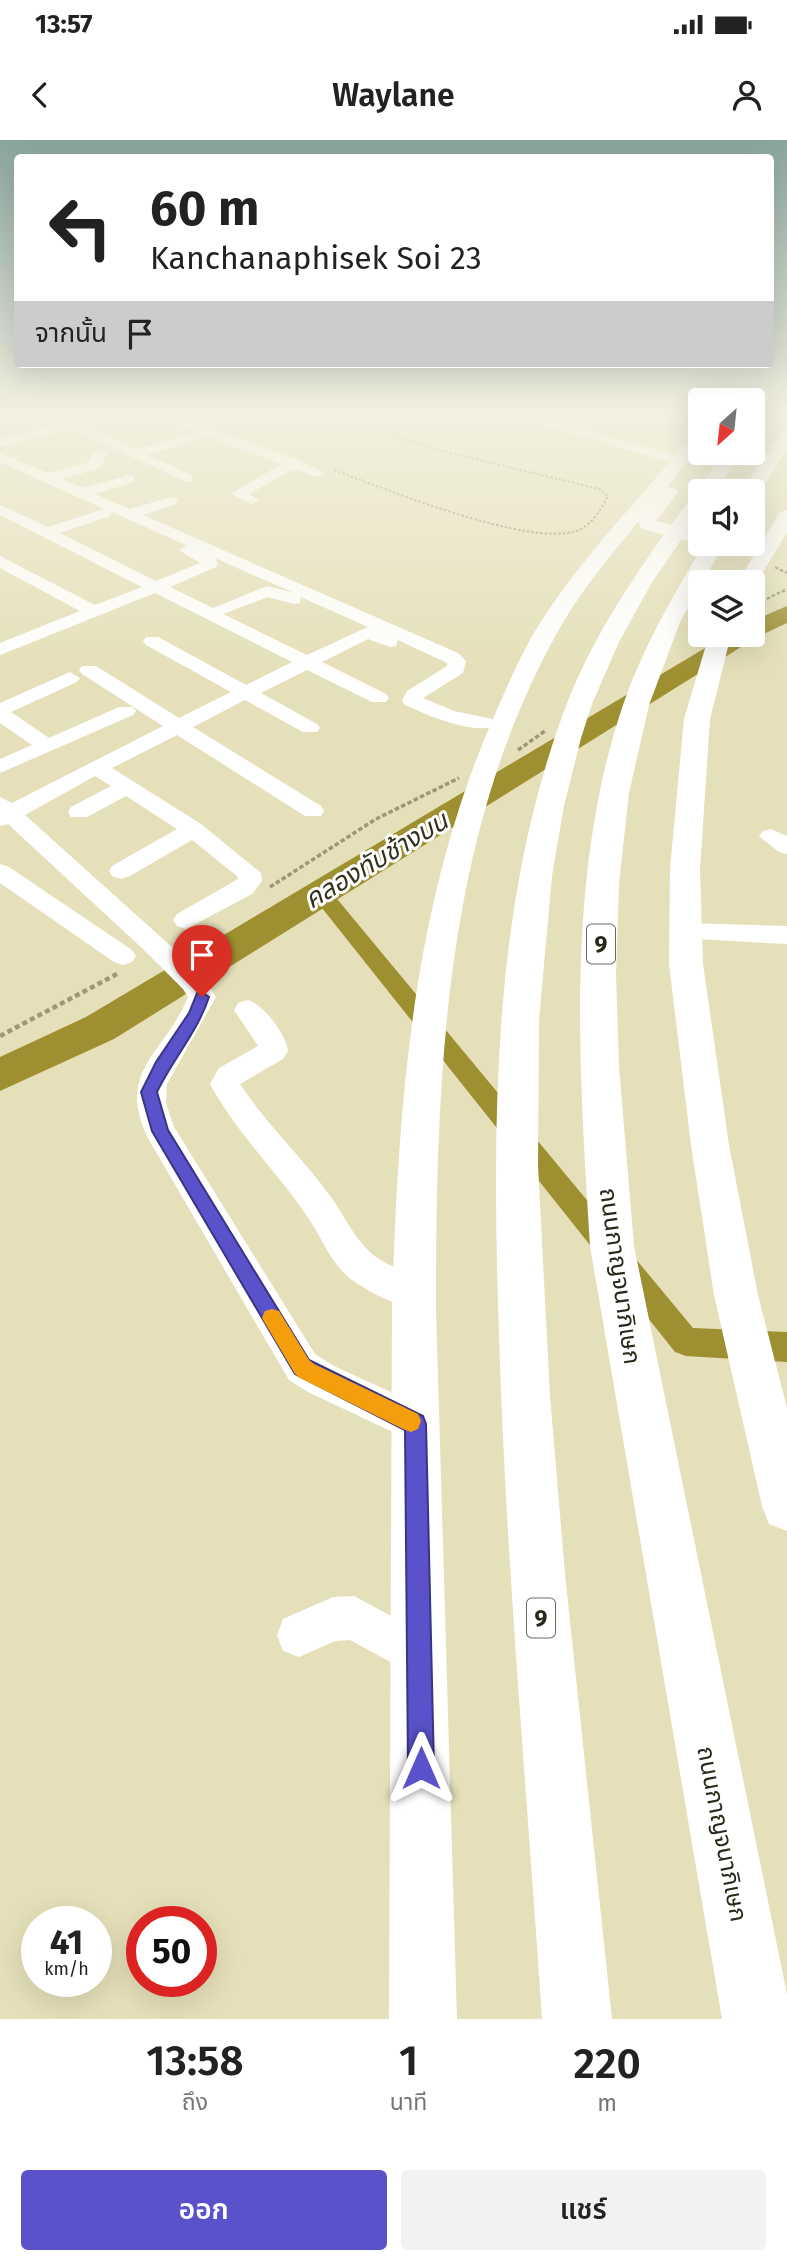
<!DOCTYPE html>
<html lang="th">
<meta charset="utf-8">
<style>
body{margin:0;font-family:"Fira Sans","Noto Sans Thai",sans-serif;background:#f2f2f2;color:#222;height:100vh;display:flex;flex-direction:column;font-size:26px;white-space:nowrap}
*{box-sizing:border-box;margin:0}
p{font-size:23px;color:#767676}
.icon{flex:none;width:38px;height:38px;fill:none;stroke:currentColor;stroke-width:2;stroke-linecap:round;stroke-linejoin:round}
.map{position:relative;height:1879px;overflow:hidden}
.drawer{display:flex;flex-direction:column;background:#fff;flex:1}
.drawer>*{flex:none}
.guide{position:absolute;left:14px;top:14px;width:760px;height:214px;border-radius:7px;box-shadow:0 7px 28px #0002;background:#fff;color:#222;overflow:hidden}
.needle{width:46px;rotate:207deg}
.controls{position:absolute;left:688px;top:248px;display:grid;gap:14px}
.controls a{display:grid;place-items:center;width:77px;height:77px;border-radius:7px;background:#fff;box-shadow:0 7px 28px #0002;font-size:35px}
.speed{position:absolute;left:21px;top:1766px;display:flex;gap:14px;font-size:35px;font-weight:700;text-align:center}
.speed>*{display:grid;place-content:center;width:91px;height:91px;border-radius:50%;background:#fff;box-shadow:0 7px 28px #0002;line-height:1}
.speed small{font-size:18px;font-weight:400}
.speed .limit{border:10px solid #d22;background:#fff;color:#111}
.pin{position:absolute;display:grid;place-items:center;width:60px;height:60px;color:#fff;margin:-72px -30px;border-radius:50% 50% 50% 0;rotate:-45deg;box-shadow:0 0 7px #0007}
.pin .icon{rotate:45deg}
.me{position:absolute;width:77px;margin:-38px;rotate:0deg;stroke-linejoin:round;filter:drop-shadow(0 0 5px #0008)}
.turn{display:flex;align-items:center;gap:24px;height:147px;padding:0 21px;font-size:32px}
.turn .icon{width:91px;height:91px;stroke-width:2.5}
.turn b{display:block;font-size:49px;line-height:60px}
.then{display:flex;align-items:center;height:66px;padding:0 21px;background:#0003;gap:14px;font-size:26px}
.eta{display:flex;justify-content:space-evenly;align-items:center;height:119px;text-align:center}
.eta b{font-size:42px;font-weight:600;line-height:49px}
.action{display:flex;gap:14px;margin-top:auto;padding:14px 21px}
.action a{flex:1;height:80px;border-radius:7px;background:#5a52ca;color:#fff;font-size:28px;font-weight:600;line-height:80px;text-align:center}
.action a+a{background:#f2f2f2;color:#222}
.status{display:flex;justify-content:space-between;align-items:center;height:49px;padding:0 35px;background:#fff;direction:ltr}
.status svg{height:19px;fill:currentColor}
header{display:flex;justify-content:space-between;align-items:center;height:91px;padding:0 21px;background:#fff;font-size:32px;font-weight:600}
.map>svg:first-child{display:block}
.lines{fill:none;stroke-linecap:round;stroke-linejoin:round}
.canal{fill:#9e8f30;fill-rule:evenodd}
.river{fill:#9e8f30;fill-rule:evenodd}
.path-far3{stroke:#9b977a;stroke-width:2;stroke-dasharray:2.5 2;stroke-linecap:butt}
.path-far2{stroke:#9b977a;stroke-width:2.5;stroke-dasharray:3.5 2;stroke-linecap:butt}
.path-far1{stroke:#9b977a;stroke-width:3.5;stroke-dasharray:4.5 2.5;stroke-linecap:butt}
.path{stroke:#9b977a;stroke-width:4.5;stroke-dasharray:5 3.5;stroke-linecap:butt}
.minor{fill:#fff;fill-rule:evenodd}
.major{fill:#fff;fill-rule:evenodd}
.highway{fill:#fff;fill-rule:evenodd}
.route{fill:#5a52ca;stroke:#3a3583;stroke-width:2}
.slow{fill:#f59e0b}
.labels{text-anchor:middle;stroke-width:6;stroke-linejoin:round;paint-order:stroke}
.shield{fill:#fff;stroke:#6a685e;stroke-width:2}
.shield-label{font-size:23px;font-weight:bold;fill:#2a2819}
.street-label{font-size:24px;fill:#2a2819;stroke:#fff}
.water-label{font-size:26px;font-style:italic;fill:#33301b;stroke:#fff}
</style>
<div class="status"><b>13:57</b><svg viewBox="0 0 49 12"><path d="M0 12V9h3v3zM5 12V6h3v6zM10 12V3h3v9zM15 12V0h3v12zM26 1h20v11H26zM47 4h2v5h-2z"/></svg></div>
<header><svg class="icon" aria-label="back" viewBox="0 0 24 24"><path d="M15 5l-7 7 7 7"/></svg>Waylane<svg class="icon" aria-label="person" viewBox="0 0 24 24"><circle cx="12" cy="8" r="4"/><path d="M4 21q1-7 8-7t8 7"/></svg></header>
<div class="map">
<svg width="787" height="1879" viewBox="0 0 787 1879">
<rect width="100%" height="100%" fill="#e5e0b9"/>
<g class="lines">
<!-- canal -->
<path class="canal" d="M321,746L328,748L693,1188L787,1192V1222L686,1216L675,1212L314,758L311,753L314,748Z"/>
<!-- river -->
<path class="river" d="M787,466V483L757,497L114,899L0,951V917L86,877L727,495H752V481Z"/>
<!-- path-far3 -->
<path class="path-far3" d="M334,330C385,349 528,407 576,391C592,386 601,369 608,356L599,349L438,310L396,297L348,271"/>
<!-- path-far2 -->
<g class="path-far2">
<path d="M775,427L787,433"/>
<path d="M752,466L787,449"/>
</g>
<!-- path-far1 -->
<g class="path-far1">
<path d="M518,610L545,591"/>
<path d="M270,747L376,679L459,638"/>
</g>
<!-- path -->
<path class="path" d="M0,896L117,834"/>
<!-- minor -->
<g class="minor">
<path d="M116,271H135L85,286L136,309L195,292L145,271H161L298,320L325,333L318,337L293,329L249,354L259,360L252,364L231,354L281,324L207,296L147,315L192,335V341L187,342L71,289L0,307V299Z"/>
<path d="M496,271H514L686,318L688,321L681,325L676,324Z"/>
<path d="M100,310L107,314L100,328L61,339L83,348L129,335L134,336V342L95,354L130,369L171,357L176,358L178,361L176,364L143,375L458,513L466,521L463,533L423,558L454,571L492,579L495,583L492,587C467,593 428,575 405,565L402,561L407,551L447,526V523L398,500L396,506L390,507L368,499L322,522L386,554L389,558L386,562H372L307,530L261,553L317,584L320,588L317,592H303L245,560L193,587L321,666L324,671L321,676H305L177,595L112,628L201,684L261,733L262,741L252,754L186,789L177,786L173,780L177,774L238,739L237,736L192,700L130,736L121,739L112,736L109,731L112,726L177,689L126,656L87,677H71L68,672L71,667L111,646L95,636L25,675L203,835L216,857L167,944L166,963L174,987L315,1214L334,1226L430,1270L435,1284L430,1298L416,1303L308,1252L289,1240L149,1000C114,931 165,914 188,857L183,849L144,810L8,684L0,686V657L12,663L163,586L82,534L79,530L82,526H96L179,578L231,552L146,505L143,501L146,497H158L246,545L292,522L155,453L0,515V503L80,471L0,428V416L95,465L142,447L0,375V365L48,387L104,369L0,322V313L48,333L89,322L95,311ZM112,372L186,405L179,410L200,423L156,441L60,393L110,376ZM215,418L294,453L267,446L213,468L170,447L216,427L218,424ZM268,457L294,464L300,463L301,457L368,487L307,515L223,474Z"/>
<path d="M70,532L80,538L77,542L11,572L49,598L119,567H133L136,571L133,575L0,633V619L32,605L0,583V563Z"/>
<path d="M771,689L787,696V714L779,712L759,696L763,691Z"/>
<path d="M0,724L9,727L132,810L136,816L132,822L123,825L114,822L0,743Z"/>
<path d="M685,783L787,786V804L676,798L672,792L676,786Z"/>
<path d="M248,860C264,865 286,894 288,911L283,919L240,944C267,985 303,1018 331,1057C346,1078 355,1101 376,1117C395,1131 423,1133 433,1155L428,1167L415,1171C395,1164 370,1153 352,1140C331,1124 323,1100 309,1079C278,1032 237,994 210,944L219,928L258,906L234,870L238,863Z"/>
<path d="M354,1456L436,1500L442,1516L436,1532L420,1538L350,1500L335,1501L299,1517L283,1511L277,1495L283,1479L333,1457Z"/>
</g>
<!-- major -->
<g class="major">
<path d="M700,291V306L667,347L675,348L678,352L656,381L700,392V404L642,389L638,382C609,417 579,453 557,493C443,697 436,941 436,1169L457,1879H389L392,1169C398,965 412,760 496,572C508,544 520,517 535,491C579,419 641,358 694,293Z"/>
<path d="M787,370V392L754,447L752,443H737L780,372Z"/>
<path d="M709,495H731L710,579L700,729L703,824L729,1005L758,1155L787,1268V1391L769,1384L762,1366L714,1155L691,1005L669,824L670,729L684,579Z"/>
</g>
<!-- highway -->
<g class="highway">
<path d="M755,271H771L758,289L752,291V274Z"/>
<path d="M787,291V309L757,356L752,357V352H741L781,292Z"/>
<path d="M724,313H741L715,352H700V372L651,444L619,502L592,564L581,598L564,666L552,736L539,880L538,1025L550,1256L565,1434L612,1879H542C527,1651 506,1423 499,1195C492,987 491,764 566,566C602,472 667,391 724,313Z"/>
<path d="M704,404H724L680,482L649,565L629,653L619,743L616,835L619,927L634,1106L787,1854V1879H722L590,1106C579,927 565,737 623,565C643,507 673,456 704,404Z"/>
</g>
</g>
<!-- sky -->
<linearGradient id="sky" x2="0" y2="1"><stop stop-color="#8aa59e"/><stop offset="0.51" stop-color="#f3f1e0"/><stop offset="1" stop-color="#f3f1e0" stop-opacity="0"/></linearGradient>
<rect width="787" height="534" fill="url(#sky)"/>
<!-- route -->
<path class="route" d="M202,852L209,857C198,891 173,919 157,952L168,990L309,1220L423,1276L426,1284L434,1628L430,1637L421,1640L412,1637L408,1628L405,1290L295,1234L152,991L141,952L156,922L189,873L197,853Z"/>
<!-- slow -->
<path class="slow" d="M272,1169L279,1171L309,1220L314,1224L418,1274L421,1281L418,1289L411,1292L403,1289L300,1238L295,1234L262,1178L265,1171Z"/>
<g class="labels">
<!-- shield labels -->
<g class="shield">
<rect x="587" y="784.5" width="28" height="39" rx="5"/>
<rect x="527" y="1458.5" width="28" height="39" rx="5"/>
</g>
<g class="shield-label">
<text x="601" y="812">9</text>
<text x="541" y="1486">9</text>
</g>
<!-- street labels -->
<g class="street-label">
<text transform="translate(620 1136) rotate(82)" y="8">ถนนกาญจนาภิเษก</text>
<text transform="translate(722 1694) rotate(79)" y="8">ถนนกาญจนาภิเษก</text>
</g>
<!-- water labels -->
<g class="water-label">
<text transform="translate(376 720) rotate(-31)" y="9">คลองทับช้างบน</text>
</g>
</g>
</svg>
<div class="controls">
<a><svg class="needle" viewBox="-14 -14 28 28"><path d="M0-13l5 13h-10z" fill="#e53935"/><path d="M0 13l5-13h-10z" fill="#767676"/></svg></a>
<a><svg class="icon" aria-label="sound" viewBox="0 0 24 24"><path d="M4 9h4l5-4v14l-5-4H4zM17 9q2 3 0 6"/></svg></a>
<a><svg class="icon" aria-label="layers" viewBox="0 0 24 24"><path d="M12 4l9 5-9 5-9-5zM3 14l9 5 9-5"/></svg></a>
</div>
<div class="speed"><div>41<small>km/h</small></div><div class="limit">50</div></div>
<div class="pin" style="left:202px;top:857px;background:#d93025"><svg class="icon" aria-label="arrive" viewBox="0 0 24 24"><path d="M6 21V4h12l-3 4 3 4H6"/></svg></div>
<svg class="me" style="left:421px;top:1628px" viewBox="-20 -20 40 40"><path d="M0-17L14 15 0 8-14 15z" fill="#5a52ca" stroke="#fff" stroke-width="4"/></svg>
<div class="guide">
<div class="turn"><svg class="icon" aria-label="left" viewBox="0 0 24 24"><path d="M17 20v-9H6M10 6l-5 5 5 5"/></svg><div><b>60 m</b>Kanchanaphisek Soi 23</div></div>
<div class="then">จากนั้น<svg class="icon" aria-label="arrive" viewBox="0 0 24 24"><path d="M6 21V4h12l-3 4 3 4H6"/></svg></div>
</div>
</div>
<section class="drawer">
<div class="eta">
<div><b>13:58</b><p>ถึง</p></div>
<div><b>1</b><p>นาที</p></div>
<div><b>220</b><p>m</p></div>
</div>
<div class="action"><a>ออก</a><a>แชร์</a></div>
</section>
